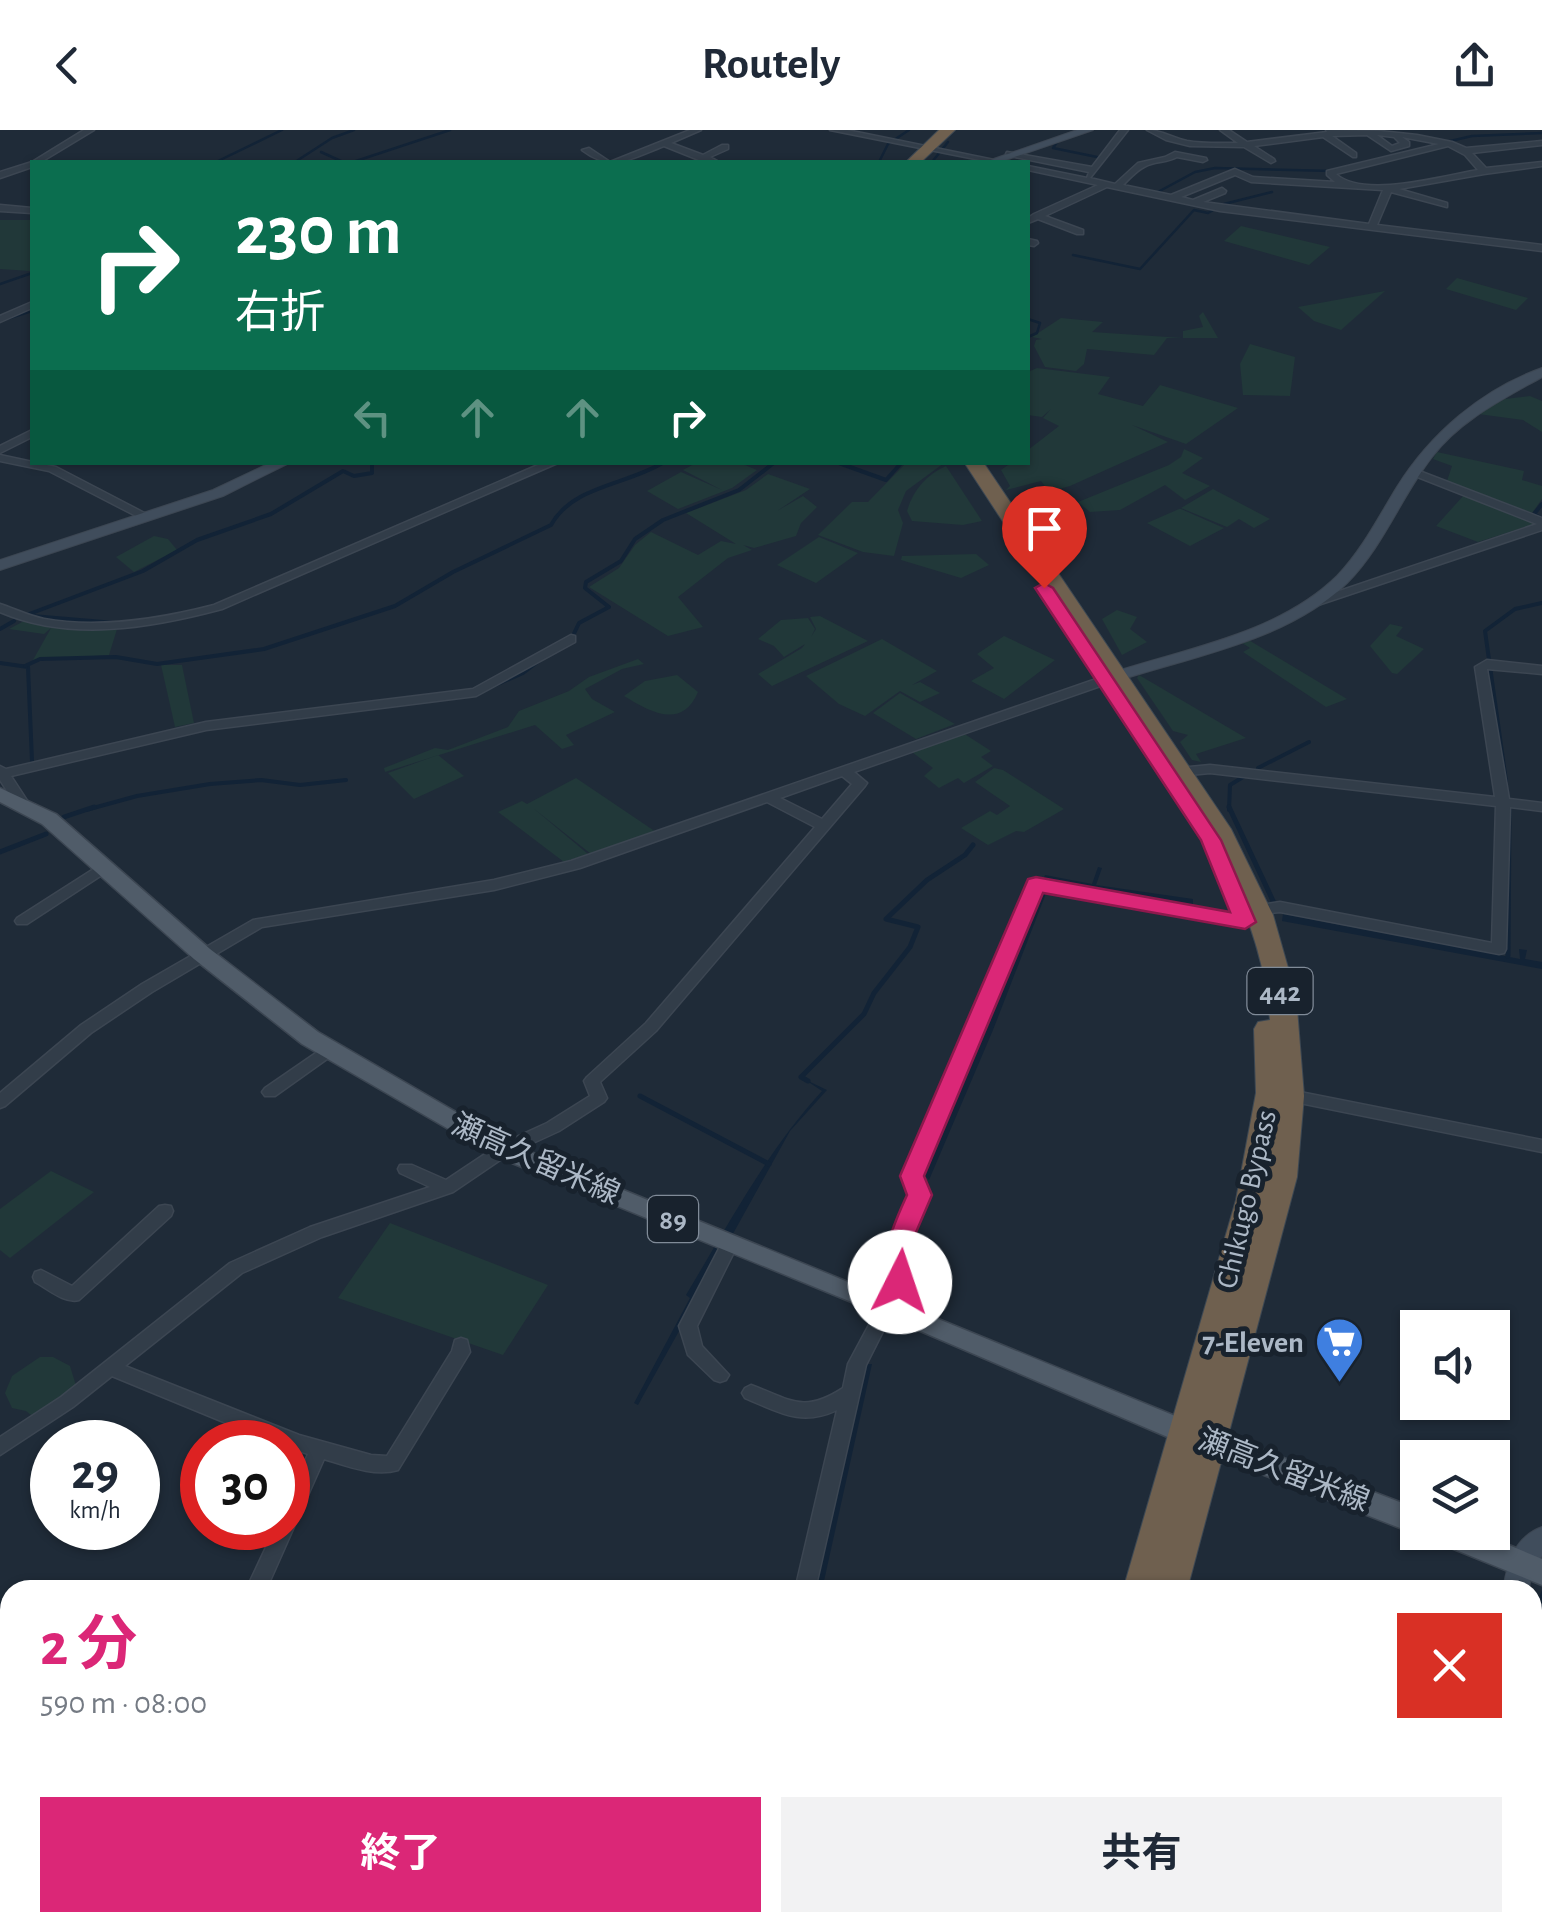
<!DOCTYPE html>
<html lang="ja">
<meta charset="utf-8">
<style>
body{margin:0;font-family:"Alegreya Sans","Noto Sans JP",sans-serif;background:#f2f2f3;color:#1f2937;height:100vh;display:flex;flex-direction:column;font-size:38px;white-space:nowrap}
*{box-sizing:border-box;margin:0}
p{font-size:32px;color:#747a83}
.icon{flex:none;width:55px;height:55px;fill:none;stroke:currentColor;stroke-width:2;stroke-linecap:round;stroke-linejoin:round}
.map{position:relative;flex:1;overflow:hidden}
.details{position:absolute;left:0px;top:1450px;width:1542px;height:352px;display:flex;flex-direction:column;background:#fff;border-radius:30px 30px 0 0;box-shadow:0 2px 8px #0004}
.details>*{flex:none}
.top-card{position:absolute;left:30px;top:30px;width:1000px;height:305px;border-radius:0px;box-shadow:0 2px 8px #0004;background:#0b6e4f;color:#fff;overflow:hidden}
.controls{position:absolute;left:1400px;top:1180px;display:grid;gap:20px}
.controls a{display:grid;place-items:center;width:110px;height:110px;border-radius:0px;background:#fff;box-shadow:0 2px 8px #0004;font-size:50px}
.speed{position:absolute;left:30px;top:1290px;display:flex;gap:20px;font-size:50px;font-weight:700;text-align:center}
.speed>*{display:grid;place-content:center;width:130px;height:130px;border-radius:50%;background:#fff;box-shadow:0 2px 8px #0004;line-height:1}
.speed small{font-size:25px;font-weight:400}
.speed .limit{border:15px solid #d22;background:#fff;color:#111}
.pin{position:absolute;display:grid;place-items:center;width:85px;height:85px;color:#fff;margin:-102px -42px;border-radius:50% 50% 50% 0;rotate:-45deg;box-shadow:0 0 10px #0007}
.pin .icon{rotate:45deg}
.me{position:absolute;width:110px;margin:-55px;rotate:4deg;stroke-linejoin:round;filter:drop-shadow(0 0 8px #0008)}
.turn{display:flex;align-items:center;gap:35px;height:210px;padding:0 40px;font-size:45px}
.turn .icon{width:130px;height:130px;stroke-width:2.5}
.turn b{display:block;font-size:70px;line-height:85px}
.lanes{display:flex;align-items:center;height:95px;padding:0 40px;background:#0003;justify-content:center;gap:50px;direction:ltr}
.lanes .off{opacity:.35}
.round{display:grid;place-items:center;flex:none;width:105px;height:105px;border-radius:0px;background:#f2f2f3}
.headline{display:flex;align-items:center;justify-content:space-between;height:170px;padding:0 40px}
h1{font-size:60px;font-weight:700;line-height:75px;color:#db2777}
.primary-button{display:flex;gap:20px;margin-top:auto;padding:20px 40px}
.primary-button a{flex:1;height:115px;border-radius:0px;background:#db2777;color:#fff;font-size:40px;font-weight:700;line-height:115px;text-align:center}
.primary-button a+a{background:#f2f2f3;color:#1f2937}
header{display:flex;justify-content:space-between;align-items:center;height:130px;padding:0 40px;background:#fff;font-size:45px;font-weight:700}
.map>svg:first-child{display:block}
.green{fill:#213839}
.water{fill:#122336}
.lines{fill:none;stroke-linecap:round;stroke-linejoin:round}
.stream-far2{stroke:#122336;stroke-width:2.5}
.stream-far1{stroke:#122336;stroke-width:4}
.stream{stroke:#122336;stroke-width:5}
.street-casing{stroke:#3c4652;stroke-width:3}
.secondary-casing{stroke:#3c4652;stroke-width:2}
.primary-casing{stroke:#3c4652;stroke-width:3}
.highway-casing{stroke:#3d4853;stroke-width:2}
.street{fill:#323d49;fill-rule:evenodd}
.secondary{fill:#404d5c;fill-rule:evenodd}
.primary{fill:#505c69;fill-rule:evenodd}
.highway{fill:#6f604f;fill-rule:evenodd}
.route{fill:#db2777;stroke:#8e194d;stroke-width:2.5}
.labels{text-anchor:middle;stroke-width:10;stroke-linejoin:round;paint-order:stroke}
.shield{fill:#18222d;stroke:#808b98;stroke-width:2.5}
.shield-label{font-size:28px;font-weight:bold;fill:#acb8c6}
.street-label{font-size:30px;fill:#acb8c6;stroke:#18222d}
.poi-label{font-size:30px;font-weight:bold;fill:#acb8c6;stroke:#18222d;text-anchor:end}
</style>
<header><svg class="icon" aria-label="back" viewBox="0 0 24 24"><path d="M15 5l-7 7 7 7"/></svg>Routely<svg class="icon" aria-label="share" viewBox="0 0 24 24"><path d="M12 15V3M7 8l5-5 5 5M5 13v7h14v-7"/></svg></header>
<div class="map">
<svg width="1542" height="1801" viewBox="0 0 1542 1801">
<rect width="100%" height="100%" fill="#1f2b38"/>
<!-- green -->
<g class="green">
<path d="M0,90H32L30,141L0,139Z"/>
<path d="M1241,96L1330,117L1309,135L1224,111Z"/>
<path d="M1457,148L1528,168L1516,180L1446,159Z"/>
<path d="M1385,161L1341,200L1314,191L1298,177Z"/>
<path d="M1203,182L1218,208H1167L1154,225L1087,219L1084,234L1076,241L1045,237L1034,216L1036,210L1042,209L1032,207L1061,188L1103,192L1092,202L1183,208V201L1203,197L1199,186Z"/>
<path d="M1250,214L1295,227L1290,266L1243,265L1240,234Z"/>
<path d="M1037,238L1110,247L1098,264L1143,276L1160,255L1238,278L1186,314L1132,295L1168,312L1070,356L1044,363L1038,358L1045,356L1041,351L1006,360L1010,356L1001,340L1011,333L1028,332V320L1059,296L1043,288L1051,279L1042,287L1028,285V242Z"/>
<path d="M1530,266L1542,271V302L1523,290L1478,284L1505,269Z"/>
<path d="M1184,319L1203,328L1182,343L1210,356L1185,370L1165,355L1120,380L1090,382L1078,372L1169,335L1181,327Z"/>
<path d="M1437,322L1524,341L1522,350L1542,356V369L1532,383L1447,351L1452,336L1433,329Z"/>
<path d="M696,333H740L757,340L732,358L678,379L647,361L681,342L722,360L683,340Z"/>
<path d="M906,333H944L906,361L898,380L903,393L894,426L863,422L818,405L852,372H868Z"/>
<path d="M946,336L982,391L963,395L912,391L907,381C913,360 926,345 946,336Z"/>
<path d="M768,344L810,359L777,381L803,366L817,377L801,393L796,406L754,418L743,415L752,420L728,428L678,467L703,497L668,506L589,457L619,438L635,415L651,402L698,425L721,411L736,414L686,383L746,360Z"/>
<path d="M1213,359L1270,389L1254,398L1239,389L1227,397L1181,378Z"/>
<path d="M1464,365L1535,394L1478,412L1436,396Z"/>
<path d="M1179,379H1181L1224,398L1190,416L1147,393Z"/>
<path d="M154,406L168,409L177,420L134,442L116,427Z"/>
<path d="M819,407L858,423L816,453L777,435Z"/>
<path d="M976,424L989,435L961,448L901,430L902,426Z"/>
<path d="M1117,480L1137,487L1130,499L1147,512L1122,525L1102,489Z"/>
<path d="M820,486L868,511L772,556L758,544L802,518L805,514L784,527L774,516L758,509L781,490L808,488L815,499L811,507L816,499L810,487Z"/>
<path d="M24,491L118,496L109,525L33,530L51,498L44,504L9,499Z"/>
<path d="M1390,494L1403,497L1396,506L1424,519L1397,544L1392,543L1370,516Z"/>
<path d="M1004,506L1055,530L1004,569L971,551L994,538L977,524Z"/>
<path d="M882,509L937,541L912,555L920,552L940,563L920,572L900,561L865,586L839,574L806,546Z"/>
<path d="M1247,509L1347,569L1326,577L1243,522L1250,518L1239,511Z"/>
<path d="M638,529L644,534L622,539L585,559L592,569L615,582L566,605L574,615L562,619L535,595L385,642L384,638L435,618L448,620L508,597L519,581L569,561L589,547Z"/>
<path d="M161,535H182L194,593L175,597Z"/>
<path d="M677,545L698,562C682,600 650,582 624,566L645,551Z"/>
<path d="M1139,545L1246,608L1196,624L1201,632L1192,630L1180,612L1188,605L1173,601L1137,548Z"/>
<path d="M900,563L955,594L916,609L873,583Z"/>
<path d="M963,603L991,621L981,627L993,636L964,653L958,648L939,658L924,646L933,638L912,622Z"/>
<path d="M438,625L464,646L414,669L388,643Z"/>
<path d="M994,638L1003,640L1064,679L1024,702L1016,701L988,715L961,698L990,681L997,685L1010,676L975,652Z"/>
<path d="M576,648L656,702L591,724L533,678L588,724L564,732L498,682L522,671L527,674Z"/>
<path d="M51,1041L94,1062L10,1128L0,1120V1079Z"/>
<path d="M390,1093L548,1155L503,1225L338,1168Z"/>
<path d="M40,1227H53L70,1236L77,1259L36,1289L26,1281L12,1278L5,1263L12,1246Z"/>
</g>
<!-- water -->
<g class="water">
<path d="M1098,737L1102,738L1096,755L1193,769V775L1050,753L993,900L929,1050L924,1045L1045,745L1092,754Z"/>
<path d="M1283,784L1520,829L1519,819L1527,820L1525,829L1542,832V839L1282,791Z"/>
<path d="M804,949L827,960L790,1001L638,1275L634,1273L690,1168L686,1165C728,1095 767,1021 822,961Z"/>
<path d="M866,1234H872L822,1460H816Z"/>
<path d="M1542,1460V1684C1532,1627 1520,1513 1542,1460Z"/>
</g>
<g class="lines">
<!-- stream-far2 -->
<g class="stream-far2">
<path d="M1058,11L1053,18L1097,27"/>
<path d="M1446,12L1472,6L1542,3"/>
<path d="M321,22L343,32"/>
<path d="M216,32L282,0"/>
<path d="M295,32L332,8L354,0"/>
<path d="M353,32L450,0"/>
<path d="M879,32L888,14L909,0"/>
<path d="M932,32L948,12"/>
<path d="M1156,63L1195,42L1215,38L1334,41"/>
<path d="M1073,125L1140,139L1194,80L1208,83L1224,74L1272,62"/>
<path d="M0,154L32,143"/>
<path d="M1028,189L1040,193L1037,203L1028,207"/>
<path d="M0,191L32,181"/>
</g>
<!-- stream-far1 -->
<g class="stream-far1">
<path d="M836,332L886,350L902,332"/>
<path d="M1542,374L1534,384L1542,389"/>
<path d="M24,486L143,441L197,410L271,384L343,341L354,346L372,343V332"/>
<path d="M32,486L115,493"/>
<path d="M0,499L14,491"/>
<path d="M570,512L579,493L609,477L585,458L586,452L621,431L635,409L663,390L739,360L775,332"/>
<path d="M0,533L28,537L32,631"/>
<path d="M25,536L40,529L116,527L157,534L264,519L395,476L453,442L551,395C573,355 628,355 664,332"/>
<path d="M470,566L523,543L540,530"/>
<path d="M1258,638L1309,612"/>
<path d="M1506,651L1485,501L1515,479L1542,473"/>
<path d="M86,680L137,666L210,654L261,650L300,655L346,650"/>
<path d="M1229,680L1230,655L1248,644"/>
<path d="M1509,680V672"/>
</g>
<!-- stream -->
<g class="stream">
<path d="M1229,677L1274,773"/>
<path d="M64,687L94,677"/>
<path d="M0,722L46,704"/>
<path d="M1508,826L1509,677"/>
<path d="M808,951L801,947L864,884L874,863L910,817L918,797L886,789L927,750L965,725L973,715"/>
<path d="M640,966L769,1034"/>
</g>
<defs>
<g id="street">
<path d="M84,0H94L41,32H32V37L0,48V42L32,32Z"/>
<path d="M690,0H701L671,13L703,25L722,15H728V19L710,27L719,32L699,30L664,16C632,28 612,43 582,20L589,18L610,32Z"/>
<path d="M830,0H847L1004,32H990Z"/>
<path d="M1120,0H1128L1090,48L1115,54L1138,33L1165,27L1175,22L1206,28L1207,30L1203,32L1177,27C1168,32 1161,31 1151,34C1140,37 1131,47 1123,55L1171,65L1235,39L1253,47L1335,52L1327,45V41L1439,14L1402,7L1409,12V16L1391,21L1367,5L1332,6L1356,23V27H1353L1323,7L1254,16L1274,29L1275,31L1271,33L1244,17L1190,16L1166,10L1147,0C1161,0 1173,8 1187,11C1204,14 1221,13 1238,13L1220,0H1229L1247,12L1327,2L1326,0L1380,1L1417,5L1452,12L1466,18L1542,11V15L1472,23L1486,38L1542,32V36L1484,44L1399,59L1447,73V77L1391,62L1377,95L1542,115V121L1220,81L1107,57L1045,86L1083,100V104H1077L1038,89L1028,93V88L1034,84L1098,55L1028,40V36L1087,48L1089,42L1010,26L1006,24L1007,22L1092,37ZM1377,5L1394,7L1400,13L1392,16ZM1448,16L1465,25L1478,40C1443,46 1363,69 1336,44ZM1235,45L1251,52L1383,60L1369,94L1203,72L1225,63L1226,61L1222,58L1193,70L1181,67Z"/>
<path d="M0,75L32,78V83L0,81Z"/>
<path d="M1028,109L1037,111L1038,113L1034,116L1028,115Z"/>
<path d="M32,172V178L0,192V186Z"/>
<path d="M32,300V307L0,323V316Z"/>
<path d="M0,325L56,337L152,387L146,390L142,389L49,341L0,331Z"/>
<path d="M545,332H560L222,479C151,498 70,512 0,482V474C15,479 29,486 44,489C100,499 160,489 214,475Z"/>
<path d="M1414,339L1542,388V400L1318,475H1310V471L1537,394L1410,344V340Z"/>
<path d="M571,505L575,506V512L476,566L206,600L11,646L28,672L21,676L16,675L0,650V636L6,639L206,592L473,559Z"/>
<path d="M1487,530L1542,536V544L1487,539L1509,669L1542,673V681L1510,677L1506,819L1504,823L1499,824L1280,782L1269,783L1245,797L1041,759L920,1046L928,1065L909,1107L908,1152L866,1235L815,1460H795L837,1280C801,1297 779,1282 745,1268L742,1263L745,1258L751,1255C791,1270 803,1284 843,1258L848,1234L892,1152L893,1107L912,1065L904,1046L1031,751L1036,749L1243,787L1261,775L1280,772L1492,813L1496,676L1210,643L1169,647L1162,643L1169,639L1210,635L1495,667L1475,537Z"/>
<path d="M1105,546L1111,550L1109,553L854,642L867,653L865,656L656,901L600,952L607,968L604,972L559,1001L509,1024L453,1062L322,1107L242,1143L125,1236L299,1305L371,1325L387,1326L452,1221L455,1210L461,1208L467,1210L470,1222L467,1227L398,1340C375,1347 347,1336 324,1329L266,1460H246L275,1398H288V1370L308,1324L288,1317V1312H277L248,1302L112,1246L73,1277L0,1325V1307L61,1267L230,1133L310,1097L430,1057L400,1043L398,1039L400,1035H412L446,1050L497,1016L547,993L590,966L584,951L587,947L646,893L815,697L767,672L580,738L494,760L262,797L152,862L91,903L5,976L0,978V963L81,895L142,854L253,790L494,750L571,731ZM842,646L852,654L822,689L780,668Z"/>
<path d="M103,733L110,738L108,741L27,794H17L15,791L17,788Z"/>
<path d="M329,914L334,916L337,920L334,924L275,966H265L262,962L265,958Z"/>
<path d="M1290,960L1542,1010V1022L1285,970L1282,966L1285,962Z"/>
<path d="M165,1075L171,1076L173,1081L171,1086L79,1170C65,1174 48,1159 35,1152L33,1147L35,1142L41,1140L72,1156L159,1076Z"/>
<path d="M731,1105L737,1107L739,1112L697,1196L702,1216L729,1245L726,1250L720,1252L714,1250L688,1225L679,1196L725,1107Z"/>
<path d="M95,1792H117L113,1801H91Z"/>
<path d="M718,1792H740L738,1801H716Z"/>
<path d="M1482,1792H1504L1505,1801H1483Z"/>
</g>
<g id="secondary">
<path d="M1077,0H1093L1000,32H985Z"/>
<path d="M1542,238V247C1503,269 1460,290 1432,327C1401,367 1383,417 1347,453C1286,512 1188,527 1111,553H1099V547C1177,520 1276,506 1337,446C1362,420 1378,388 1397,357C1430,304 1482,259 1542,238Z"/>
<path d="M272,332H291L223,366L0,440V430L213,360Z"/>
<path d="M1542,1397V1426L1532,1437L1529,1460H1503C1507,1434 1514,1407 1542,1397Z"/>
<path d="M1532,1778L1542,1782V1801H1518L1517,1792H1532Z"/>
</g>
<g id="primary">
<path d="M0,658L56,684L210,819L318,902L511,1014L1197,1295L1418,1379V1402H1424L1418,1405L1177,1311L876,1182L495,1026L302,914L194,829L42,694L0,672Z"/>
<path d="M1430,1402H1478L1542,1429V1455L1434,1411Z"/>
</g>
<g id="highway">
<path d="M939,0H955L921,32H906Z"/>
<path d="M964,332H983L1231,699L1273,785L1296,866L1304,966L1297,1047L1187,1460H1123L1236,1070L1256,963L1254,899L1258,892L1270,890C1261,765 1182,662 1116,562C1065,485 1014,409 964,332Z"/>
<path d="M1023,1792H1093L1091,1801H1021Z"/>
</g>
</defs>
<!-- street casing -->
<use href="#street" class="street-casing"/>
<!-- secondary casing -->
<use href="#secondary" class="secondary-casing"/>
<!-- primary casing -->
<use href="#primary" class="primary-casing"/>
<!-- highway casing -->
<use href="#highway" class="highway-casing"/>
<!-- street -->
<use href="#street" class="street"/>
<!-- secondary -->
<use href="#secondary" class="secondary"/>
<!-- primary -->
<use href="#primary" class="primary"/>
<!-- highway -->
<use href="#highway" class="highway"/>
</g>
<!-- route -->
<path class="route" d="M1044,453L1053,458L1221,710L1256,792L1245,799L1043,763L924,1046L932,1065L914,1107L913,1152L909,1159L900,1162L891,1159C876,1130 895,1092 907,1065L900,1046L1028,749L1036,747L1230,782L1201,710L1035,458Z"/>
<!-- icons -->
<defs>
<symbol id="supermarket-pin" viewBox="-11 -11 22 30"><path d="M0 17L-7.5 6A9.5 9.5 0 1 1 7.5 6Z" fill="#3f7fe0" stroke="#18222d"/><path d="M-6-5.5h2.5l.6 2H6L4.5 2H-2.5L-4.4-4H-6ZM-1.5 3.2a1.3 1.3 0 1 0 .1 0ZM3 3.2a1.3 1.3 0 1 0 .1 0Z" fill="#fff"/></symbol>
</defs>
<g fill-rule="evenodd">
<use href="#supermarket-pin" x="1312" y="1184" width="55" height="75"/>
</g>
<g class="labels">
<!-- shield labels -->
<g class="shield">
<rect x="1247.5" y="838" width="65" height="46" rx="8"/>
<rect x="648" y="1066" width="50" height="46" rx="8"/>
</g>
<g class="shield-label">
<text x="1280" y="871">442</text>
<text x="673" y="1099">89</text>
</g>
<!-- street labels -->
<g class="street-label">
<text transform="translate(536 1029) rotate(24)" y="10">瀬高久留米線</text>
<text transform="translate(1246 1069) rotate(-77)" y="10">Chikugo Bypass</text>
<text transform="translate(1284 1340) rotate(21)" y="10">瀬高久留米線</text>
</g>
<!-- poi labels -->
<g class="poi-label">
<text x="1304" y="1222">7-Eleven</text>
</g>
</g>
</svg>
<div class="controls">
<a><svg class="icon" aria-label="sound" viewBox="0 0 24 24"><path d="M4 9h4l5-4v14l-5-4H4zM17 9q2 3 0 6"/></svg></a>
<a><svg class="icon" aria-label="layers" viewBox="0 0 24 24"><path d="M12 4l9 5-9 5-9-5zM3 14l9 5 9-5"/></svg></a>
</div>
<div class="speed"><div>29<small>km/h</small></div><div class="limit">30</div></div>
<div class="pin" style="left:1044px;top:458px;background:#d93025"><svg class="icon" aria-label="arrive" viewBox="0 0 24 24"><path d="M6 21V4h12l-3 4 3 4H6"/></svg></div>
<svg class="me" style="left:900px;top:1152px" viewBox="-20 -20 40 40"><circle r="19" fill="#fff"/><path d="M0-13L10 11 0 6-10 11z" fill="#db2777"/></svg>
<div class="top-card">
<div class="turn"><svg class="icon" aria-label="right" viewBox="0 0 24 24"><path d="M7 20v-9h11M14 6l5 5-5 5"/></svg><div><b>230 m</b>右折</div></div>
<div class="lanes"><svg class="icon off" aria-label="left" viewBox="0 0 24 24"><path d="M17 20v-9H6M10 6l-5 5 5 5"/></svg><svg class="icon off" aria-label="ahead" viewBox="0 0 24 24"><path d="M12 20V5M6 11l6-6 6 6"/></svg><svg class="icon off" aria-label="ahead" viewBox="0 0 24 24"><path d="M12 20V5M6 11l6-6 6 6"/></svg><svg class="icon" aria-label="right" viewBox="0 0 24 24"><path d="M7 20v-9h11M14 6l5 5-5 5"/></svg></div>
</div>
<section class="details">
<div class="headline"><div><h1>2 分</h1><p>590 m · 08:00</p></div><a class="round" style="background:#d93025;color:#fff"><svg class="icon" aria-label="close" viewBox="0 0 24 24"><path d="M6 6l12 12M18 6L6 18"/></svg></a></div>
<div class="primary-button"><a>終了</a><a>共有</a></div>
</section>
</div>
